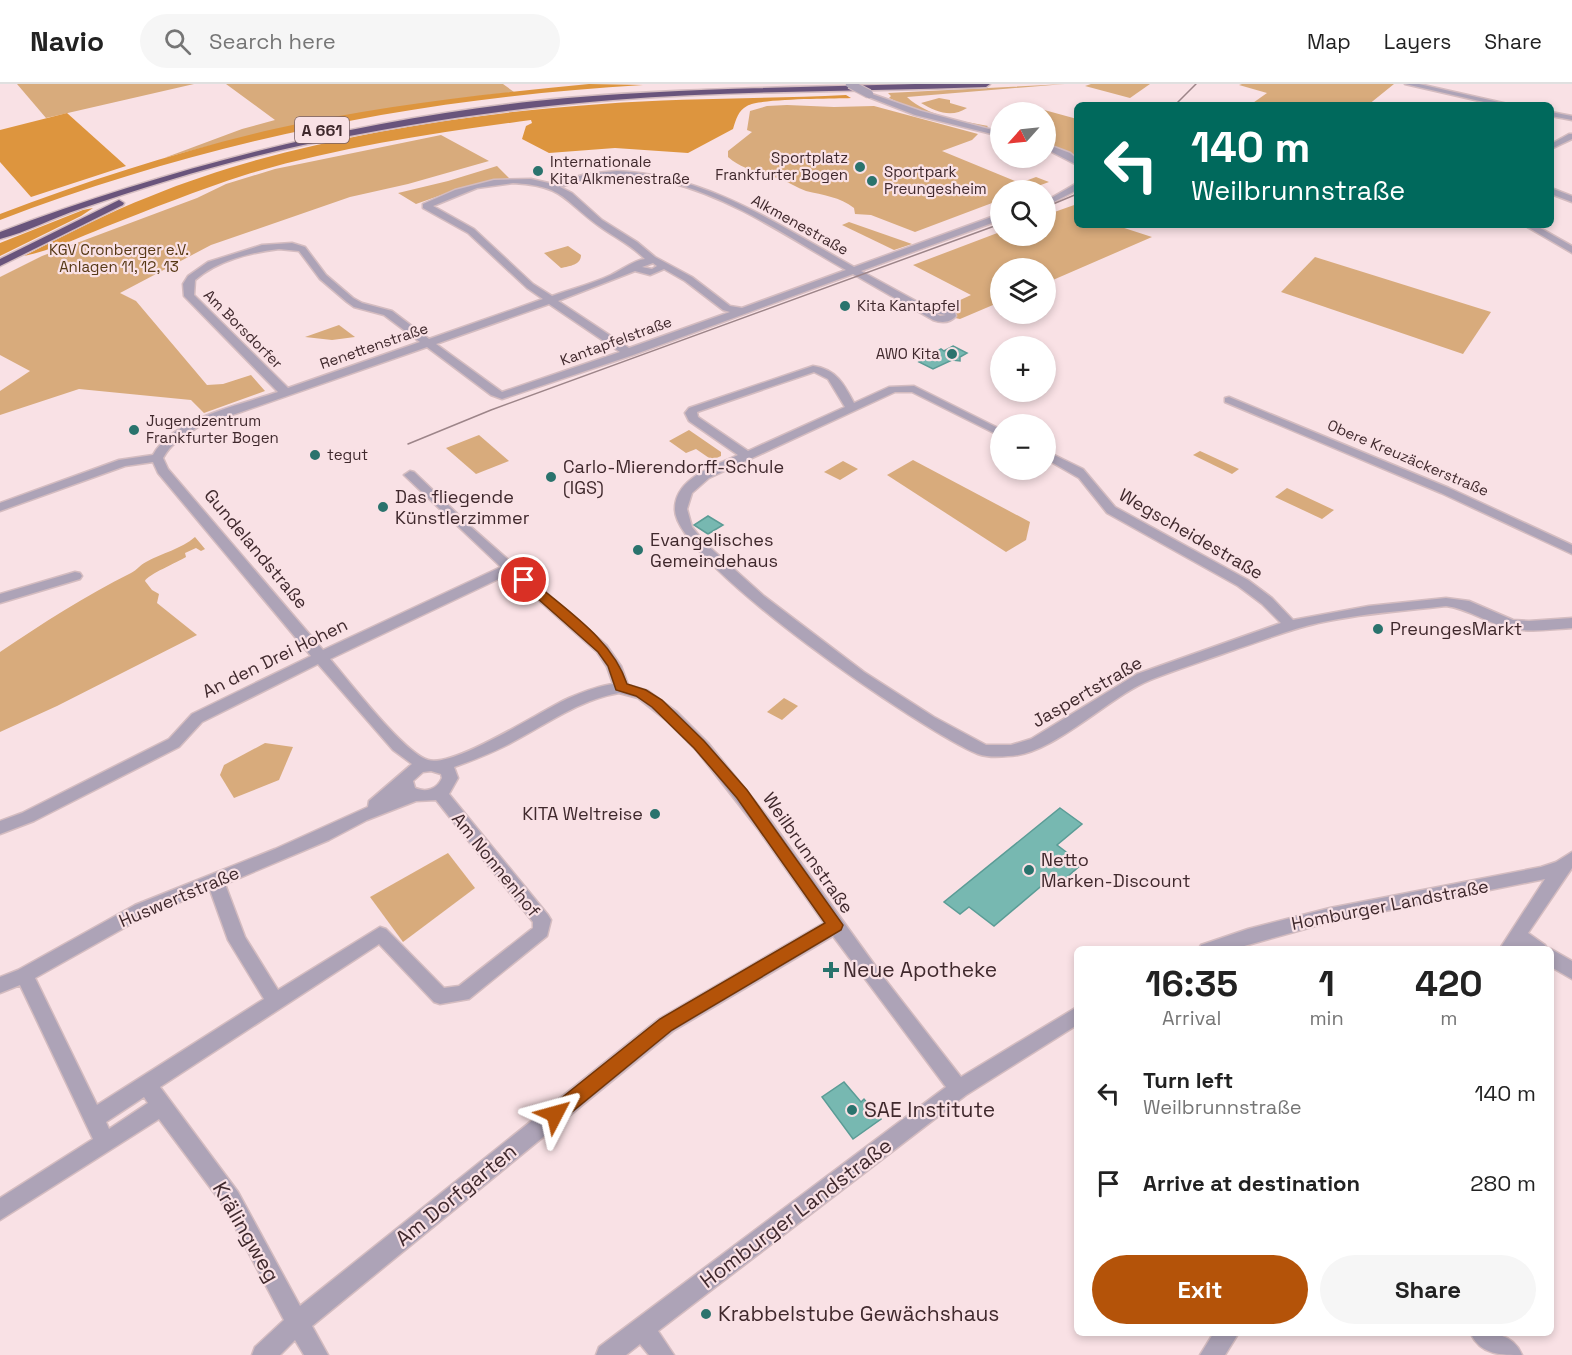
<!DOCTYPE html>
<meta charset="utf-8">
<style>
body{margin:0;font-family:"Space Grotesk",sans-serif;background:#f6f6f6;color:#222;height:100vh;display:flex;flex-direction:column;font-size:22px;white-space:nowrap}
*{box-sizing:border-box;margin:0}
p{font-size:20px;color:#767676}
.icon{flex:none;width:33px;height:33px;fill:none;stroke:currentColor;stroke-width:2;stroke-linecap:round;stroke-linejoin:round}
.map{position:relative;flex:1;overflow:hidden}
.sheet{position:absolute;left:1074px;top:862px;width:480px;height:390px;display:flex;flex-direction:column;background:#fff;border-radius:9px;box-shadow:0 3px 9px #0003}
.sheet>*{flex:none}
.hud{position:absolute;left:1074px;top:18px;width:480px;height:126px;border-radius:9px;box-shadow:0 3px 9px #0003;background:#00695c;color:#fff;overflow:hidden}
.needle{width:39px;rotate:243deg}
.buttons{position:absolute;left:990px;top:18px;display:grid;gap:12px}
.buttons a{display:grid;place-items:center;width:66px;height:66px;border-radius:50%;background:#fff;box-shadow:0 3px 9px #0003;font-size:30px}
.pin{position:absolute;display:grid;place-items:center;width:51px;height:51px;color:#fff;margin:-26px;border:3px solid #fff;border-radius:50%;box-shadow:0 2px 6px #0007}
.me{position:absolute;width:66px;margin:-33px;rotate:51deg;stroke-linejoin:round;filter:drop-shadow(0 0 4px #0008)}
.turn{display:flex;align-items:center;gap:21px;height:126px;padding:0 18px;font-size:27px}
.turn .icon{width:78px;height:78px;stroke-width:2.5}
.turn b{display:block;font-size:42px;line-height:51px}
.eta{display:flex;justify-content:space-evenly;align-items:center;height:102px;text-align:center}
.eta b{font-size:36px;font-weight:700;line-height:42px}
.cta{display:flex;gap:12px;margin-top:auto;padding:12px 18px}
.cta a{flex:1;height:69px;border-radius:36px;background:#b45309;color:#fff;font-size:24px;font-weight:700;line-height:69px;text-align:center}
.cta a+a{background:#f6f6f6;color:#222}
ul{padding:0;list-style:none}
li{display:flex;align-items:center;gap:18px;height:90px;padding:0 18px}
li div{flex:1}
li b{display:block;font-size:22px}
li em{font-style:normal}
header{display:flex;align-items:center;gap:36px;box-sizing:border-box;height:84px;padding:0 30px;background:#fff;border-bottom:2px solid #e0e0e0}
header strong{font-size:28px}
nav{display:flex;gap:33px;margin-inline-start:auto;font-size:21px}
.search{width:420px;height:54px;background:#f6f6f6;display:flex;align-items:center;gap:15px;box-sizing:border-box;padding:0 21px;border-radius:33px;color:#767676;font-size:22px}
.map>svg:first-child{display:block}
.green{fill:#d8ab7c}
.forest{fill:#dd953e}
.building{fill:#77b8b1;stroke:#5b9c96;stroke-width:1.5}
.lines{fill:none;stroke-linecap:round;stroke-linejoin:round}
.minor-casing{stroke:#d4bcc0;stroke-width:3}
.highway-casing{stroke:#d4bcc0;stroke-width:3}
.minor{fill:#ada3b7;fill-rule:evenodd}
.highway{fill:#69547c;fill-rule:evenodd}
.tram{stroke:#9d8589;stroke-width:1.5}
.minor-bridge-casing{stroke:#d4bcc0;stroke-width:10;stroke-linecap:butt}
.minor-bridge{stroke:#ada3b7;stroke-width:8}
.route{fill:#b45309;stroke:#753606;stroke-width:1.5}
.poi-dot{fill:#2a736d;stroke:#f9e1e5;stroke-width:2}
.labels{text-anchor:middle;stroke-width:4.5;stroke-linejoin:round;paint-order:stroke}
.far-poi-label{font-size:15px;fill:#40292d;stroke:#f9e1e5;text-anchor:start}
.far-street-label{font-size:15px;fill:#40292d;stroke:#f9e1e5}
.far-park-label{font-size:15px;fill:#563815;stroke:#f9e1e5}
.shield{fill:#f9e1e5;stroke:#786064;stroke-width:1.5}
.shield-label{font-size:16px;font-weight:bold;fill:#40292d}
.poi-label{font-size:18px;fill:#40292d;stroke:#f9e1e5;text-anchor:start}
.street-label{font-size:18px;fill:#40292d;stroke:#f9e1e5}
.near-poi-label{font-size:21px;fill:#40292d;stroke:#f9e1e5;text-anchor:start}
.near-street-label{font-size:21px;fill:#40292d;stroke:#f9e1e5}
</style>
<header>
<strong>Navio</strong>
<div class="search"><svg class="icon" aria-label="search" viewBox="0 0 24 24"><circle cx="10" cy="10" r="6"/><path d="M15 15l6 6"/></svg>Search here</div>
<nav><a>Map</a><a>Layers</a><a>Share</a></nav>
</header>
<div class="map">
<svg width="1572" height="1271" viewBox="0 0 1572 1271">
<rect width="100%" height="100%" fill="#f9e1e5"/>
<!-- green -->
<g class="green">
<path d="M17,0H194L46,34Z"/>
<path d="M226,0H503L514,8C395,21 279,42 164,74L242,45L275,36Z"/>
<path d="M1065,0L907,13C927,32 961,37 988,42L986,44L915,26L889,14L891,12L888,9Z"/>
<path d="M1091,0H1150L1130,14L1085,2Z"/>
<path d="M1242,0H1394L1368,21H1250L1267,9L1239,1Z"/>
<path d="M939,14L950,16V19L967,24C952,34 936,28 921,19Z"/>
<path d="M787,21L834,23L874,22L978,50L972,56L942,67L1020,99L1036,93L1049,98L1027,106H1000V116L915,148L871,131L855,130L854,124C840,113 823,111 806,107C797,104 789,98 780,95C761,88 744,87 728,73V67L752,48L747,46L750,27L767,22Z"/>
<path d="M1037,24L1077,35V74L1062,65L1046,59V28H1021Z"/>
<path d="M441,51L489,77L408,100L350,113L211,161L120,209L136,217L207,301L223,300L251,291L265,307L204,329L191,316L79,305L0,331V307L30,287L0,271V193L42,172L197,114L226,100L275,85Z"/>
<path d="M497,82L510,95L461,104L416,120L398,109L448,97Z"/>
<path d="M1077,120V141H1115L1152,153L1046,199V184H1000V218L960,235L955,234V230L943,224L971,211L913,181L1000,148V152H1046V131Z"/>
<path d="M849,138L912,160L894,166L842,141Z"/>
<path d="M568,162L581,171C581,181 570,182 561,184L544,169Z"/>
<path d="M1315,173L1491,228L1463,270L1281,208Z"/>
<path d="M339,241L355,253L332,256L305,253Z"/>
<path d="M689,346L721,368V372L712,376L696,365L686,369L669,357Z"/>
<path d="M479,351L509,377L476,390L446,364Z"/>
<path d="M1200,367L1239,385L1232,390L1193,371Z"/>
<path d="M913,376L1030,438L1026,456L1006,468L887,391Z"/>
<path d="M843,377L858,385L840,396L824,388Z"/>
<path d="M1287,404L1334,426L1322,435L1275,413Z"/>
<path d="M195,453L205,465L201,467L196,464L185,469L186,473C178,478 147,491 145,497L152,506L159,510L157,519L197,551L57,622L0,648V568C43,539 85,512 131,489C137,486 140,481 146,478C162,469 181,465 195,453Z"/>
<path d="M784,614L798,622L782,636L767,628Z"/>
<path d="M265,659L293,663L279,696L234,714L220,691L224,681Z"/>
<path d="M448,769L475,804L403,858L370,813Z"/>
</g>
<!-- forest -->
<g class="forest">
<path d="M589,0L643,1C420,14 209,56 0,136V130C89,96 180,67 274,45C377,22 483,10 589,0Z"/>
<path d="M846,11L851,14C832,15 761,14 747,22C738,27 736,35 733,45L688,69L615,64L549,69L522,55L526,42L532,39L531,36C435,49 338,63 245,91C198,106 151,125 105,143C78,154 52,166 24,172C65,151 107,129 151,112C285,57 457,30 602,20C683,14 765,15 846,11Z"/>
<path d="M67,29L126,82L31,113L0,78V46Z"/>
<path d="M93,124L81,132L0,172V159L83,126Z"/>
</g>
<!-- building -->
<g class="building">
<path d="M953,262L967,269L960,273V277L952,276L933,285L919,278L941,265L944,267Z"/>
<path d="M708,432L723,441L708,450L694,441Z"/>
<path d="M1060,724L1082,740L1057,761L1082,780L1060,799L1052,793L994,842L969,823L960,830L944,818Z"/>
<path d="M844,998L861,1018L864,1015L881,1035L853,1055L822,1013Z"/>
</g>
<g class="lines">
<defs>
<g id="minor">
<path d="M1405,0H1419L1512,21H1497Z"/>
<path d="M866,8L921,27L1000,48V52L915,31L866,12Z"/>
<path d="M1551,28L1572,32V36L1551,32Z"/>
<path d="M1569,50H1572V55L1551,65V60Z"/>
<path d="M1046,60L1070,69L1077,75V81L1046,65Z"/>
<path d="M617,87C707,91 777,140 854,183L997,131L1000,130V136L861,187L925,222L954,226L956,232C950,239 941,239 933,236L853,190L633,271L502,315L491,311L427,263L198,343C184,352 171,359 163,374L168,385L323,566L501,483L404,391L410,387L414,388L471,443L607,562L621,582L628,601L648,607L677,628L708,659L770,736L884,894L961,993L1077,923V941L966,1011L658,1247L674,1271H649L640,1260L626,1271H596L599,1263L946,1003L833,852L673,947L312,1242L328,1271H304L295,1256L280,1271H252L255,1263L284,1236L224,1122L159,1035L0,1136V1114L93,1055L20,901L0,909V893L18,886L135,821L275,765L368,723L369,717L412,680L393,666L318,580L202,638L179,663L34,737L0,750V737L22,729L169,655L192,630L311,572L158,389L153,378L125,382L0,427V419L119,376L153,371C173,334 240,321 278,308L184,212L183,200L188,192L208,178L262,161L292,159L305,163L326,191L353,214L362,219L392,227L429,255L543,215L527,204L468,149L423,124V120L455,106L494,96L531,95L553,100L586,90ZM617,92C636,93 654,94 672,99C734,115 791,155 846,186L742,224L730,222L692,193L655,173L637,158L602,136L572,109L560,103L587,95ZM513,99C564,102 562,115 599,142C614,153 631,161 645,175C634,176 622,186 611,191C592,200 571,205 552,212L533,200L474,145L433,122L477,104ZM279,165L299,167L320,195L347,218L354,223L384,231L420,258L288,304L194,211L195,196C218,176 249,169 279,165ZM653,179L657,182L652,185L642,183ZM664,185L685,197L723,226L730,228L629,264L558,217L635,187L650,191ZM549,220L620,268L502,308L436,260ZM935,229L946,231L940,232ZM509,490L597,568L607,583L613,600C598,602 583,608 569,614C542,626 454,684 428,676C403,668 349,597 330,575ZM619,609L638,614L666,636L697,667L758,745L824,839L659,935L300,1222L238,1108L160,1003L379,860L434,918L440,920L469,915L547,852L551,836L548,831L449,710L458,694L454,683C471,677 489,670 505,662C543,643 577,616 619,609ZM431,687L441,690L442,694C437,705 427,709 415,704L413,697L423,688ZM436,716L533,838V844L459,902L444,904L386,845L380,843L278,906L245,853L225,800L329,756L367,736L416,717ZM210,806L228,856L264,915L97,1021L35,894L147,831ZM144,1013L148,1019L109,1045L106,1038Z"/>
<path d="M1077,99V106L1046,122V117Z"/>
<path d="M1551,104L1572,112V118L1551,110Z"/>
<path d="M1524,141H1535L1572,162V169Z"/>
<path d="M813,282C836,285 844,300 854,319L889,303L914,302L1000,345V352L912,308H895L709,394L692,409L687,425L692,443L705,459L764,512L864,588L934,633L986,661H1011L1031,655L1137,590L1281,539L1262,520L1238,502L1107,429L1079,394L1046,375V367L1083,385L1115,423L1248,496L1272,514L1293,536L1369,522L1446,514L1469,517L1513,536L1529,537L1572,534V544C1552,545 1530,549 1509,544C1487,539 1469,525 1446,522C1405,527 1364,529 1323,538C1293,544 1264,556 1234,566C1206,576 1178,585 1150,596C1108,613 1052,672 1008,672C999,673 986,673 978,670C925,649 676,479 675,426C674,394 715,382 738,371L689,337L685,329L689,324ZM814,288L828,295L845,323L748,367L698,333L697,328Z"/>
<path d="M1229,313L1449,404L1572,461V470L1441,409L1225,318V314Z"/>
<path d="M75,488L80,489L82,492L80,495L0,519V510Z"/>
<path d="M1572,768V784L1528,849L1545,861L1548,866H1524L1520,863L1518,866H1499L1545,795L1330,838L1230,866H1198L1201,861L1248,845L1330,824L1541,783L1556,778Z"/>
<path d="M1551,865L1572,877V895L1551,883Z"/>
<path d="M1213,1250H1238L1225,1271H1200Z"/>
<path d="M1471,1250C1491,1248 1513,1249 1522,1271C1501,1271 1481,1271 1471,1250Z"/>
</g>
<g id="highway">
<path d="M915,0H990L986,3C862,8 737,6 613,16C509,24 406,40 303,61C228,77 153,100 80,125C53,134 27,148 0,155V148C173,83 352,37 536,17C662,4 788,4 915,0Z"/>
<path d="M119,116L124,119L123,121L0,182V175Z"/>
</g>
</defs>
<!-- minor casing -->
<use href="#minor" class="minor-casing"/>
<!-- highway casing -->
<use href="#highway" class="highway-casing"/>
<!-- minor -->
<use href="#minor" class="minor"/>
<!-- highway -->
<use href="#highway" class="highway"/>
<!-- tram -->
<g class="tram">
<path d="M1175,21L1196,0"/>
<path d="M1046,123L1077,110"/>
<path d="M408,360L491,326L1000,140"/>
</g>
<defs>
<path id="minor-bridge" d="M850,0L869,10"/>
</defs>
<!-- minor-bridge casing -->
<use href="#minor-bridge" class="minor-bridge-casing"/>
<!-- minor-bridge -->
<use href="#minor-bridge" class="minor-bridge"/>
</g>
<!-- route -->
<path class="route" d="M524,493L529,494C564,525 612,554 627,600L646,606L662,616L704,657L747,706L843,841L841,846L672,946L562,1036L555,1039L549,1036L546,1030L549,1024L660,935L825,839L737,714L694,664L652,623L636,612L616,606L608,582L598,568L520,499V494Z"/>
<!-- markers -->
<g class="poi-dot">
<circle cx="860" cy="83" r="6"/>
<circle cx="538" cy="87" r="6"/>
<circle cx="872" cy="97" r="6"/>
<circle cx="845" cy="222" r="6"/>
<circle cx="952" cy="270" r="6"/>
<circle cx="134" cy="346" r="6"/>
<circle cx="315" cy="371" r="6"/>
<circle cx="551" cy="393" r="6"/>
<circle cx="383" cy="423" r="6"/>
<circle cx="638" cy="466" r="6"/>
<circle cx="1378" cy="545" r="6"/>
<circle cx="655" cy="730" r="6"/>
<circle cx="1029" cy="786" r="6"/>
<path d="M828 877h6v6h6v6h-6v6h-6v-6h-6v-6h6z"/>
<circle cx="852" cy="1026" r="6"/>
<circle cx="706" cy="1230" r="6"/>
</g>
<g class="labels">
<!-- far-poi labels -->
<g class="far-poi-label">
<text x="848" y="79" text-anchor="end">Sportplatz<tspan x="848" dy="17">Frankfurter Bogen</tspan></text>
<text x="550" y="83">Internationale<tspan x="550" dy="17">Kita Alkmenestraße</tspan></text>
<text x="884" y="93">Sportpark<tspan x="884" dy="17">Preungesheim</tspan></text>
<text x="857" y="227">Kita Kantapfel</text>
<text x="940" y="275" text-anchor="end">AWO Kita</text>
<text x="146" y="342">Jugendzentrum<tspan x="146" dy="17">Frankfurter Bogen</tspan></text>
<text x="327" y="376">tegut</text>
</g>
<!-- far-street labels -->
<g class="far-street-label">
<text transform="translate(800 141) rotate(29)" y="5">Alkmenestraße</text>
<text transform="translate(243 245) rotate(45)" y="5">Am Borsdorfer</text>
<text transform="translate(616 257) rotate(-20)" y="5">Kantapfelstraße</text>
<text transform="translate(374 262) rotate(-19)" y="5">Renettenstraße</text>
<text transform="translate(1408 374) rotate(23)" y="5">Obere Kreuzäckerstraße</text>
</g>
<!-- far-park labels -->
<g class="far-park-label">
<text x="119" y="171">KGV Cronberger e.V.<tspan x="119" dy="17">Anlagen 11, 12, 13</tspan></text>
</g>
<!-- shield labels -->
<rect class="shield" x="295" y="33" width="54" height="26" rx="4.5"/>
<g class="shield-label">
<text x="322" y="52">A 661</text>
</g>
<!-- poi labels -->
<g class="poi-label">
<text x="563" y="389">Carlo-Mierendorff-Schule<tspan x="563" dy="21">(IGS)</tspan></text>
<text x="395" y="419">Das fliegende<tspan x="395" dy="21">Künstlerzimmer</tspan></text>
<text x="650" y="462">Evangelisches<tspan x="650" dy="21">Gemeindehaus</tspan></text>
<text x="1390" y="551">PreungesMarkt</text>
<text x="643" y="736" text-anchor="end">KITA Weltreise</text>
<text x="1041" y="782">Netto<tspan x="1041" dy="21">Marken-Discount</tspan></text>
</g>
<!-- street labels -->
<g class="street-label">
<text transform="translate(1191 450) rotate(30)" y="6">Wegscheidestraße</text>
<text transform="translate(256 465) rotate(50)" y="6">Gundelandstraße</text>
<text transform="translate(275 574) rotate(-26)" y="6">An den Drei Hohen</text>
<text transform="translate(1087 608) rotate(-30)" y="6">Jaspertstraße</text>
<text transform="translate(808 769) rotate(55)" y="6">Weilbrunnstraße</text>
<text transform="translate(496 781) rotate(51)" y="6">Am Nonnenhof</text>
<text transform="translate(179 813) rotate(-23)" y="6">Huswertstraße</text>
<text transform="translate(1390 821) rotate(-11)" y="6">Homburger Landstraße</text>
</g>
<!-- near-poi labels -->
<g class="near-poi-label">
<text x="843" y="893">Neue Apotheke</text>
<text x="864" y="1033">SAE Institute</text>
<text x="718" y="1237">Krabbelstube Gewächshaus</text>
</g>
<!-- near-street labels -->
<g class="near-street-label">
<text transform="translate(456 1111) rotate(-39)" y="7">Am Dorfgarten</text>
<text transform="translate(796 1129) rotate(-37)" y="7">Homburger Landstraße</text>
<text transform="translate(246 1148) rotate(60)" y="7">Krälingweg</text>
</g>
</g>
</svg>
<div class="buttons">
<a><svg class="needle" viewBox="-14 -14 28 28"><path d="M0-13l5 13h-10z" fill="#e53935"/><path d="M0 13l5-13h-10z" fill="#767676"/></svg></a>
<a><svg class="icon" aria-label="search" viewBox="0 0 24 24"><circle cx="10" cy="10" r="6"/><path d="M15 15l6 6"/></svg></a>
<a><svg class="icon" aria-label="layers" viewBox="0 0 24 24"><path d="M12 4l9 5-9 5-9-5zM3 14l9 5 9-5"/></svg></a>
<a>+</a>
<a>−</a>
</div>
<div class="pin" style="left:524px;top:496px;background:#d93025"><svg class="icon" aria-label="arrive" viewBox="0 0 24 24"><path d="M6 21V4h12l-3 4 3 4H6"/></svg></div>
<svg class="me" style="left:555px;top:1030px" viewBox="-20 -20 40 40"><path d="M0-17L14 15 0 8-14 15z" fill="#b45309" stroke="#fff" stroke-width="4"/></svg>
<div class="hud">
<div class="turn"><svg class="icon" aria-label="left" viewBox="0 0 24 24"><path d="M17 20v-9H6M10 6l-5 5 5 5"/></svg><div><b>140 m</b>Weilbrunnstraße</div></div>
</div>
<section class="sheet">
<div class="eta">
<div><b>16:35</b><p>Arrival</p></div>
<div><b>1</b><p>min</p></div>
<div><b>420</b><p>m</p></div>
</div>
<ul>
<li><svg class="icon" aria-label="left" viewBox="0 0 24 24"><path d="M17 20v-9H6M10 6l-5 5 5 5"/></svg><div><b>Turn left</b><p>Weilbrunnstraße</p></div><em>140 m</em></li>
<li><svg class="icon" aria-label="arrive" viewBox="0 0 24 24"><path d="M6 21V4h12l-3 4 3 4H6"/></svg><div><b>Arrive at destination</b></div><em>280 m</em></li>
</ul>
<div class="cta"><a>Exit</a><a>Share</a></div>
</section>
</div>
